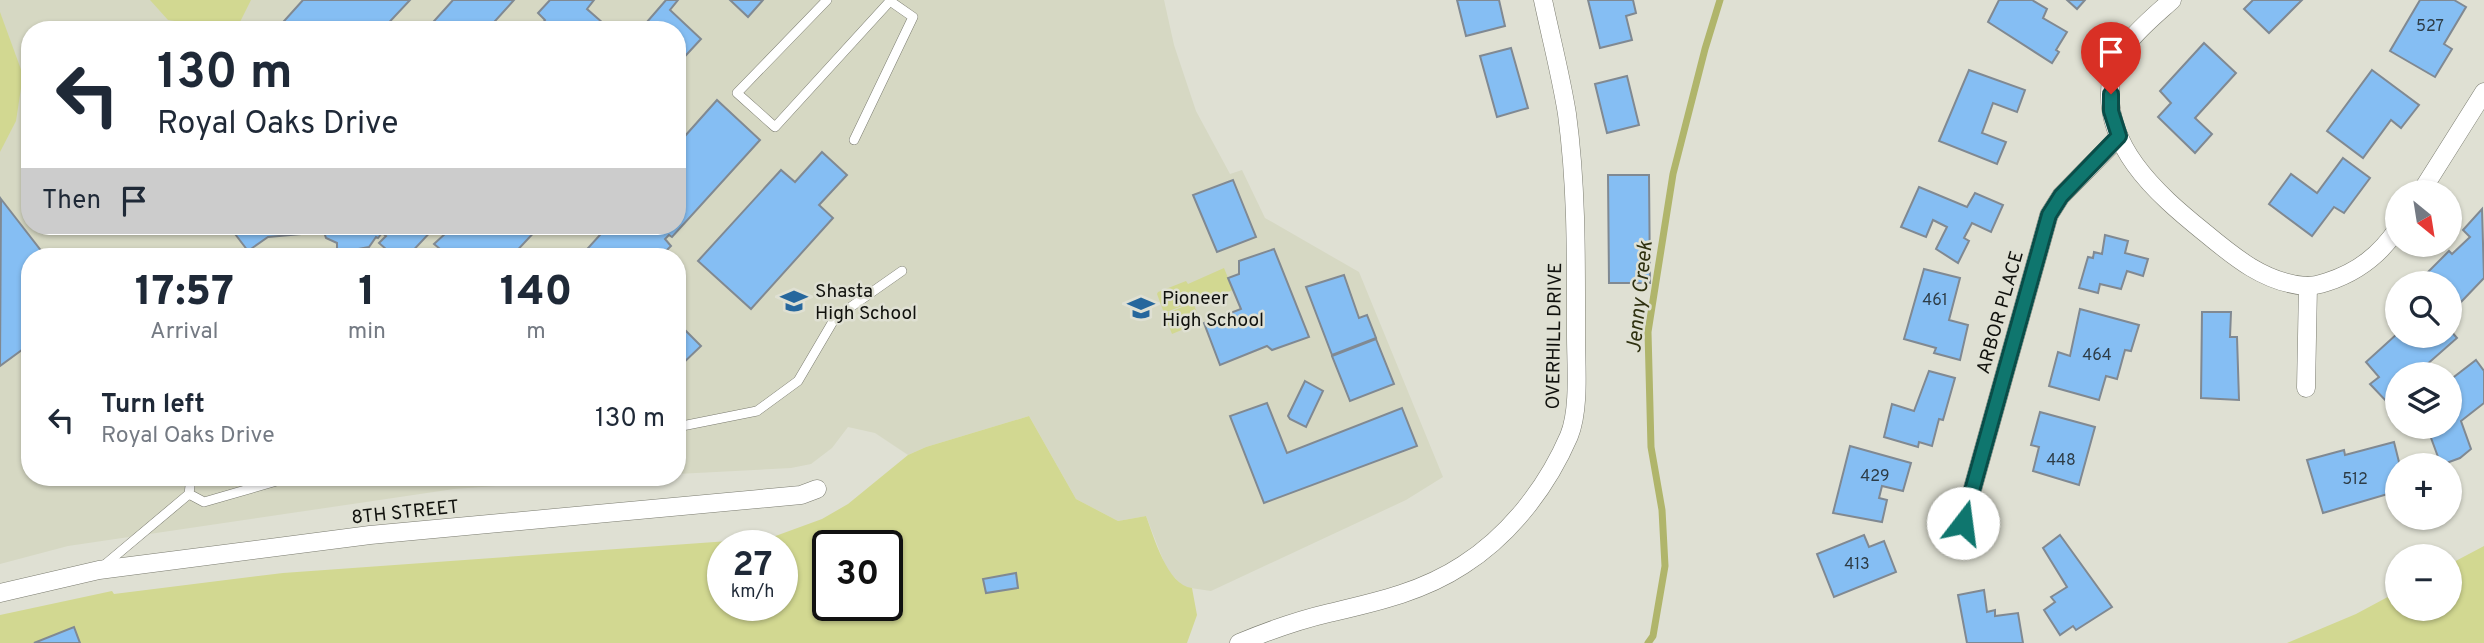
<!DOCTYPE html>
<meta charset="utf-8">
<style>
body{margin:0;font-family:Overpass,sans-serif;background:#f6f6f7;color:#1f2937;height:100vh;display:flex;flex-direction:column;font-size:26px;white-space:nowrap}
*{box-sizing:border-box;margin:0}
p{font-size:23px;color:#747a83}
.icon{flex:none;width:38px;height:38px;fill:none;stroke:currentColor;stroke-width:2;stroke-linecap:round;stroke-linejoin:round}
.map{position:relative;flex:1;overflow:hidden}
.details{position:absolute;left:21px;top:248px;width:665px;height:238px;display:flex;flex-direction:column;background:#fff;border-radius:28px;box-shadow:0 2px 5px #0004}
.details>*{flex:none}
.top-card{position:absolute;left:21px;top:21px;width:665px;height:214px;border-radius:28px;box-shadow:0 2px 5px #0004;background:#fff;color:#1f2937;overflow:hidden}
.needle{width:46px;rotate:150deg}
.controls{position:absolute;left:2385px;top:180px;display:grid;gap:14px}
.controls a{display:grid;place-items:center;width:77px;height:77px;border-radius:50%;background:#fff;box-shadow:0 2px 5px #0004;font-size:35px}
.speed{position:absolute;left:707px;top:530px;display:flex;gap:14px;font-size:35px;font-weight:700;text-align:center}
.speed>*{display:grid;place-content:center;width:91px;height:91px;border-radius:50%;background:#fff;box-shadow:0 2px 5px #0004;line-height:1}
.speed small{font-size:18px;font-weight:400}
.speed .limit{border:4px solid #111;border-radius:10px;background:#fff;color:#111}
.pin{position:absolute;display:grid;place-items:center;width:60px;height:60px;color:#fff;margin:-72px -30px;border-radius:50% 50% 50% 0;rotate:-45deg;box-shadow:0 0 7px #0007}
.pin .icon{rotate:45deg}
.me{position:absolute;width:77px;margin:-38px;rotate:15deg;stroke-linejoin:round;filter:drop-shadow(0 0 5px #0008)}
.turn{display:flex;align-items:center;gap:24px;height:147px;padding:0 21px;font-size:32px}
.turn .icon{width:91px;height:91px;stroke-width:2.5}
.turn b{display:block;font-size:49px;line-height:60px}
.then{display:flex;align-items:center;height:66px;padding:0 21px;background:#0003;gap:14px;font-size:26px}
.eta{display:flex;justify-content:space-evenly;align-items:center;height:119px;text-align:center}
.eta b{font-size:42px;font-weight:800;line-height:49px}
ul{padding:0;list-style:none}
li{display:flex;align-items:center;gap:21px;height:105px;padding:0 21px}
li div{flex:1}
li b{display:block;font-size:26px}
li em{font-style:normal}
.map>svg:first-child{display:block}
.built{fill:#d6d8c3;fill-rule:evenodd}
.green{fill:#d2d891;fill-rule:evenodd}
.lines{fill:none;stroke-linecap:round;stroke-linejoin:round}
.stream{stroke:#b0b56b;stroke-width:7}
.building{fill:#85bef3;stroke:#808992;stroke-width:2}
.lane-casing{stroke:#7a7b6f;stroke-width:10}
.street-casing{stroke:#7a7b6f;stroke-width:19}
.lane{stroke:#fff;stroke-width:9}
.street{stroke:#fff;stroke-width:18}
.route-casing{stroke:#0a4d48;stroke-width:18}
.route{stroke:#0f766e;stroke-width:12}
.labels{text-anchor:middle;stroke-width:5;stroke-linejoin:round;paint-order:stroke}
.number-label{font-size:16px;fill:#2d3c46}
.poi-label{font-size:19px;fill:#10110d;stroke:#dfe0d3;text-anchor:start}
.street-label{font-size:19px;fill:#10110d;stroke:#dfe0d3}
.water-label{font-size:21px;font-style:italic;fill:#2f3110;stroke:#dfe0d3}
</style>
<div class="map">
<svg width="2484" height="643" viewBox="0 0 2484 643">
<rect width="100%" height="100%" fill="#dfe0d3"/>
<!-- built -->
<path class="built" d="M0,0H1164L1174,45L1196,111L1230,174L1242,170L1265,218L1359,272L1443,477L1406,500L1211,591L1184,587L1167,570L1146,516L1118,521L1076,499L1029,416L926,447L908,455L875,433L848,427L832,448L811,464L791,468L677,474V257H30V478H612L454,489L68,546L0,564ZM30,30H677V226H30Z"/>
<!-- green -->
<g class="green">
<path d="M150,0H251L236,30L168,20Z"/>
<path d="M0,12L23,75L16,121L0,152Z"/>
<path d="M1224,268L1233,290L1205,300L1200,299L1164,313L1157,294L1158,292L1186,281L1188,284Z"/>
<path d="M1193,303L1201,322L1172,334L1164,314Z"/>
<path d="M1029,416L1076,499L1118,521L1146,516C1154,537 1167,585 1192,588L1197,615L1187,643H0V615L112,591L114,594L283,573L770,538L822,519L848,504L908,455L926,447ZM723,546H782V606H723ZM828,546H887V606H828Z"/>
<path d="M2484,546V643H2287L2356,614L2397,592L2398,609H2450V564Z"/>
</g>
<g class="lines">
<!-- stream -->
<path class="stream" d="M1648,643L1653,636L1665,566L1662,510L1651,447L1648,332L1673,174L1705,49L1720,0"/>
</g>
<!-- building -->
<g class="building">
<path d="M303,0H410L382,30H276Z"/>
<path d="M453,0H514L487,30H426Z"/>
<path d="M550,0H594L587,9L603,23L597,30H537L545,20L538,13Z"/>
<path d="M666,0H678L670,10L701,39L677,65V30H640Z"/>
<path d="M730,0H763L748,17Z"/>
<path d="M1457,0H1499L1505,26L1466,36Z"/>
<path d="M1588,0H1633L1636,13L1626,16L1632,40L1600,48Z"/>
<path d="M1999,0H2032L2047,9L2043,18L2067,32L2056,50L2059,52L2052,63L1988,22Z"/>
<path d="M2067,0H2085L2077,9Z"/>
<path d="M2253,0H2302L2269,33L2244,9Z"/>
<path d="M2420,0H2454L2466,7L2444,44L2452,49L2435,77L2390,51Z"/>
<path d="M2204,43L2236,73L2195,118L2212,134L2195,153L2158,117L2171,103L2160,91Z"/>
<path d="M1511,48L1528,108L1497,117L1480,56Z"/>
<path d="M1969,70L2025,90L2017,112L1993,103L1982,133L2006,142L1997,164L1939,141Z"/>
<path d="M2372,70L2419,105L2401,128L2391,120L2363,158L2327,131Z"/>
<path d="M1627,76L1639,125L1607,133L1595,84Z"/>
<path d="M717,100L760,140L672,237L669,235L665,239L671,246L660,257H580L608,226H677V145Z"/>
<path d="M822,152L847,175L819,205L833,218L751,309L698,261L781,170L795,182Z"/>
<path d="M2343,158L2370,178L2344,213L2334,207L2312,236L2269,204L2291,174L2317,193Z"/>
<path d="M1608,175H1649L1650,283H1609Z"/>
<path d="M1233,180L1256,237L1217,252L1193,195Z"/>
<path d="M1919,187L1967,207L1975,193L2003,205L1991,232L1972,223L1964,238L1969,241L1958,263L1936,249L1947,227L1933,220L1926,237L1901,227Z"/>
<path d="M1,199L46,257H30V344L0,366Z"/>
<path d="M2482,209L2484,278L2461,302L2450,292V284H2440L2428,272L2449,251L2452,254L2470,237L2463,230Z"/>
<path d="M229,226H436L407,257H395L379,243L386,236L382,233L378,238L376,237L369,247L337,253V243L326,238L324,232L268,237L248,251Z"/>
<path d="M440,226H540L511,257H442L446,254L434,244L446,233Z"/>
<path d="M2105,235L2128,241L2125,253L2148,259L2143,276L2127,271L2121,289L2100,284L2098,293L2079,288L2088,257L2093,258L2094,252L2102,254Z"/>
<path d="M1274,249L1309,337L1272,350L1267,346L1220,365L1204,323L1241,309L1228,278L1239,274V261Z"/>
<path d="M1924,269L1960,278L1949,320L1968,325L1960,360L1934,353L1936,348L1904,339Z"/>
<path d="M1344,275L1359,318L1367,315L1376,338L1332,355L1306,287Z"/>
<path d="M2080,309L2139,325L2131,351L2125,350L2117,379L2106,376L2099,400L2049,386L2058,352L2070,356Z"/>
<path d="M2202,312H2231L2230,337H2237L2239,400L2201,398Z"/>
<path d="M677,322L701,346L677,369Z"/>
<path d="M2450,330L2457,338L2416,374H2398V391L2386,401L2370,384L2379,377L2366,362L2398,333V336H2450Z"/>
<path d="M1376,339L1394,384L1350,401L1332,356Z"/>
<path d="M2476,360L2484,371V403L2461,421L2471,449L2460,458L2441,465L2427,427H2450V380Z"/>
<path d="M1929,371L1955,378L1943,420L1939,419L1932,446L1919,442L1918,447L1884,437L1892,404L1914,411Z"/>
<path d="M1305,381L1323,391L1306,427L1290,419L1288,416Z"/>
<path d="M1267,403L1287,453L1402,408L1417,446L1264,503L1230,416Z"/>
<path d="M2040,412L2095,427L2079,485L2033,471L2039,447L2031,445Z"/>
<path d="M2394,442L2400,466H2398V491L2323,513L2307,460L2344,450L2345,455Z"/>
<path d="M1850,446L1911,463L1903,491L1882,486L1879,498L1887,500L1882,522L1833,513Z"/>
<path d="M1864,535L1869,547L1884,541L1896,572L1834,597L1817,554Z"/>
<path d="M2060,535L2112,607L2076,630L2073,626L2060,635L2044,610L2055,602L2051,597L2067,587L2043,548Z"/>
<path d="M1016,573L1018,588L986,593L983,579Z"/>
<path d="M1984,590L1987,612L1995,610V616L2018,613L2023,643H1967L1958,595Z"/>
<path d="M74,627L80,643H34Z"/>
</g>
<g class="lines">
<defs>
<g id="lane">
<path d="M827,0L737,93L775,127L891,0"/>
<path d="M854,140L913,17L890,1"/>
<path d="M677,427L757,411L798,381L835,318L902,271"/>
<path d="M191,478L189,494L204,502L287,478"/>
<path d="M102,567L189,494"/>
</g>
<g id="street">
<path d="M2172,0C2150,20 2119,44 2112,74C2098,143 2157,194 2204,232C2234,257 2265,283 2306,286C2313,286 2321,284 2327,282C2358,272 2380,255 2398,228"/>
<path d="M2421,192L2484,92"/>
<path d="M2306,388L2308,286"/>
<path d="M1963,523L2049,215L2061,196L2119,137"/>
<path d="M0,593L99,570L370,535L801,495L817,489"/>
<path d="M1239,643C1268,631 1299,620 1329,613C1376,602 1422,592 1463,565C1510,535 1547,487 1569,436C1580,409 1576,365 1576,336C1576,262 1577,188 1567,114C1561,76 1551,38 1543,0"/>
</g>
</defs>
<!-- lane casing -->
<use href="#lane" class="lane-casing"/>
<!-- street casing -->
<use href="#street" class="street-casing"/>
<!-- lane -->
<use href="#lane" class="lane"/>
<!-- street -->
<use href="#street" class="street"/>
</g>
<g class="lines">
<defs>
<path id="route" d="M1963,523L2049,215L2061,196L2119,136L2111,111V94"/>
</defs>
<!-- route casing -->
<use href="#route" class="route-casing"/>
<!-- route -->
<use href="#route" class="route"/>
</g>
<!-- icons -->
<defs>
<symbol id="school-bare" viewBox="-9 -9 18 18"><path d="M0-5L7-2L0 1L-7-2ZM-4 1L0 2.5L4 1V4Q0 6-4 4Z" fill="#26679d" stroke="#dfe0d3" stroke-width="2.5" paint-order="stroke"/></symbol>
</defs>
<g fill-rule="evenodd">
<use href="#school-bare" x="775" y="282" width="38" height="38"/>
<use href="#school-bare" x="1122" y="289" width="38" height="38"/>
</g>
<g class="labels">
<!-- number labels -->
<g class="number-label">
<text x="2430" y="31">527</text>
<text x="1935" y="305">461</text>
<text x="2097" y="360">464</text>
<text x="2061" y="465">448</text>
<text x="1875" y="481">429</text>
<text x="2355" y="484">512</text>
<text x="1857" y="569">413</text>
</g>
<!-- poi labels -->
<g class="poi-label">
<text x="815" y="297">Shasta<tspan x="815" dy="22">High School</tspan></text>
<text x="1162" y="304">Pioneer<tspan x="1162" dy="22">High School</tspan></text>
</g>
<!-- street labels -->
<g class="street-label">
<text transform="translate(1999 312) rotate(-74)" y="7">ARBOR PLACE</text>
<text transform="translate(1553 336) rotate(-89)" y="7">OVERHILL DRIVE</text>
<text transform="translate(405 511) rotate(-6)" y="7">8TH STREET</text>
</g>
<!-- water labels -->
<g class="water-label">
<text transform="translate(1639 297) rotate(-84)" y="7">Jenny Creek</text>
</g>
</g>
</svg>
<div class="controls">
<a><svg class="needle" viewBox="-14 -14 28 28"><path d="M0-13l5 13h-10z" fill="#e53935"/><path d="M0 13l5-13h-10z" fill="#747a83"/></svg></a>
<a><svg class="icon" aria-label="search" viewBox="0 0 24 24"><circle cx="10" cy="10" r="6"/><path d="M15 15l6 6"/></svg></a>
<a><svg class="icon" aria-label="layers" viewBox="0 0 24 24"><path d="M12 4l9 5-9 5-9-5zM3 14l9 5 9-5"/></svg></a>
<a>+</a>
<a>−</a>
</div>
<div class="speed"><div>27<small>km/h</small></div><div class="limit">30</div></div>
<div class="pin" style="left:2111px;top:94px;background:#d93025"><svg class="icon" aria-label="arrive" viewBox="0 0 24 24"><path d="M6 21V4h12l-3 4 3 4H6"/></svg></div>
<svg class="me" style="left:1963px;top:523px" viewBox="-20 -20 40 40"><circle r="19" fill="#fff"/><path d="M0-13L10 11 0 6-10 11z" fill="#0f766e"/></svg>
<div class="top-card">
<div class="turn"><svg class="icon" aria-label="left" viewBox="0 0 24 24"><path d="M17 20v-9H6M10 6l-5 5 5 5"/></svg><div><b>130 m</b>Royal Oaks Drive</div></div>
<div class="then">Then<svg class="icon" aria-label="arrive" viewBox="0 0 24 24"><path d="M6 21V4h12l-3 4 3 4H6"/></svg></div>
</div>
<section class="details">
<div class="eta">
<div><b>17:57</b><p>Arrival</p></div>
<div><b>1</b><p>min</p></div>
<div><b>140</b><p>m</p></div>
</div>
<ul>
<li><svg class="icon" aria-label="left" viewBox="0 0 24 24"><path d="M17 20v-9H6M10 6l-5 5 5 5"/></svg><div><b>Turn left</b><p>Royal Oaks Drive</p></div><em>130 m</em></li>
</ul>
</section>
</div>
